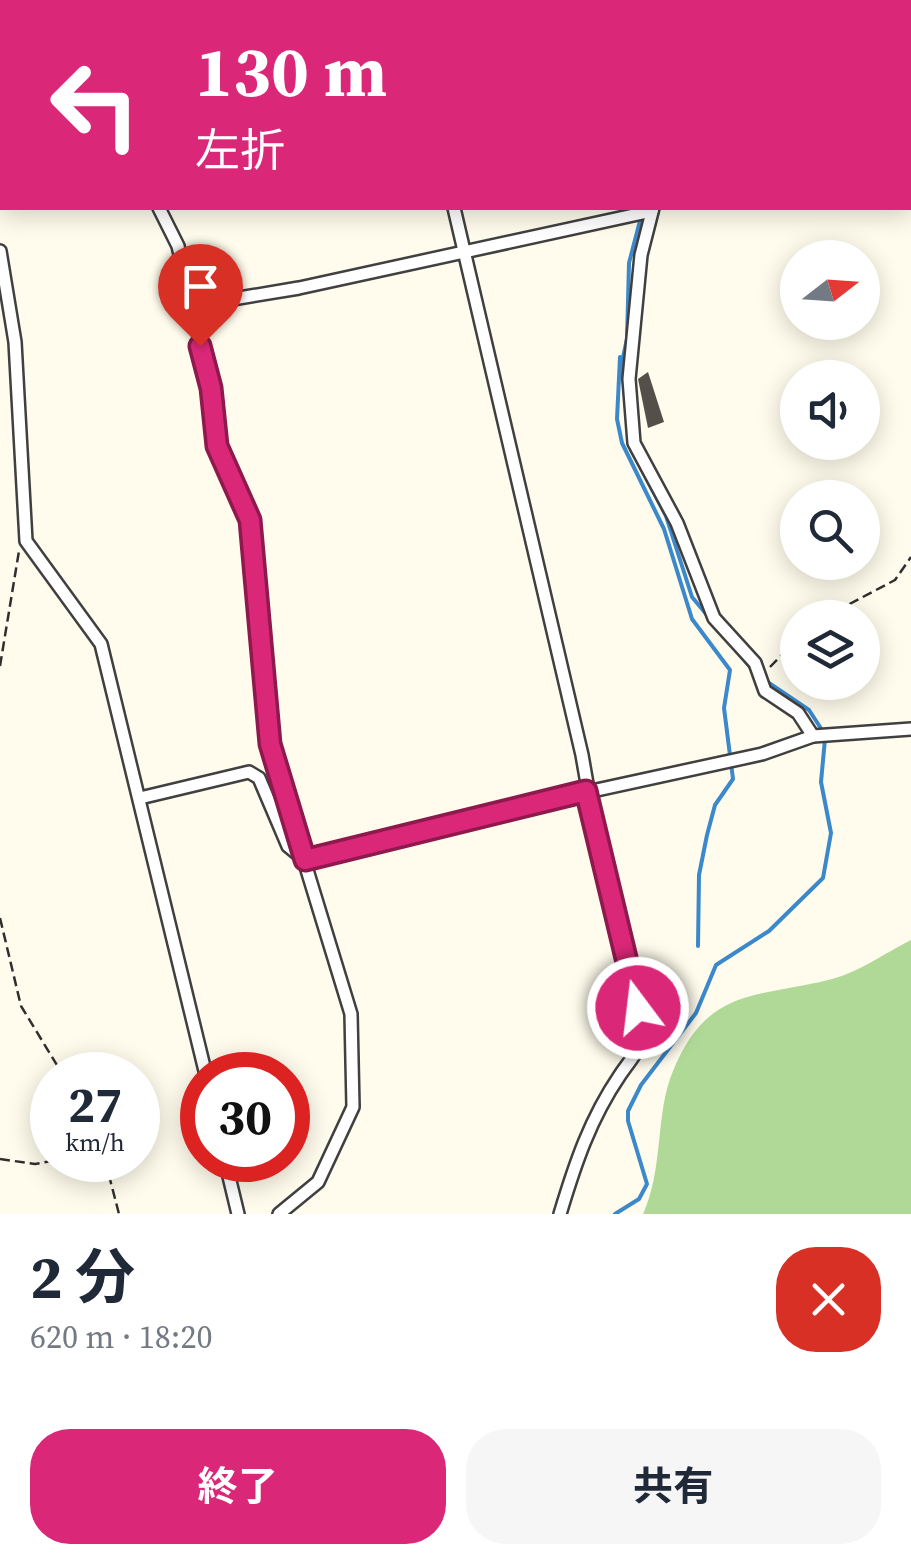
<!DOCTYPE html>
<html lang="ja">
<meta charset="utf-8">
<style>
body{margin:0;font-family:"Source Serif 4","Noto Sans JP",serif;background:#f6f6f7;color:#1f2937;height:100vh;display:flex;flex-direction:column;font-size:38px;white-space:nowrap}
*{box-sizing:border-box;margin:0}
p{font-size:32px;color:#747a83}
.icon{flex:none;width:55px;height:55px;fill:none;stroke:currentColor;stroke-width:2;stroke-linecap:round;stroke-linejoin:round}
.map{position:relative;height:1214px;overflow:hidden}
.panel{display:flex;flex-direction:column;background:#fff;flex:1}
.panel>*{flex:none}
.guide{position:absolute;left:0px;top:0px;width:912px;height:210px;box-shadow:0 5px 25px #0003;background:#db2777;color:#fff;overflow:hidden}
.needle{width:65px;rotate:73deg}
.tools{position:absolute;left:780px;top:240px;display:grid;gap:20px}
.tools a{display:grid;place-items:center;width:100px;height:100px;border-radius:50%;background:#fff;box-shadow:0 5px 25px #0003;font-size:50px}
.speed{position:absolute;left:30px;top:1052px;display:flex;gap:20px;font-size:50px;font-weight:700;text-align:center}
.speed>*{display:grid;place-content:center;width:130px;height:130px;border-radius:50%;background:#fff;box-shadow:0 5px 25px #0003;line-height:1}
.speed small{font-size:25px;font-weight:400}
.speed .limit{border:15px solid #d22;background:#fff;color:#111}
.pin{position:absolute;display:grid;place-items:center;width:85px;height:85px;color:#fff;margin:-102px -42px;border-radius:50% 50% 50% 0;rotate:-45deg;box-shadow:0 0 10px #0007}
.pin .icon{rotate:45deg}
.me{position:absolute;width:110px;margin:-55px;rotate:345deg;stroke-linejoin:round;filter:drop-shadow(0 0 8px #0008)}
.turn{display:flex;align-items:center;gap:35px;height:210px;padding:0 30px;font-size:45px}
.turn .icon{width:130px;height:130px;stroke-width:2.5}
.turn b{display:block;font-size:70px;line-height:85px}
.round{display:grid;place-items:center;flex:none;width:105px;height:105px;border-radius:40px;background:#f6f6f7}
.headline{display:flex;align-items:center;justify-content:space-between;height:170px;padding:0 30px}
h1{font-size:60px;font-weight:700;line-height:75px}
.cta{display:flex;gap:20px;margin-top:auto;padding:20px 30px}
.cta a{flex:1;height:115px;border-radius:40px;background:#db2777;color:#fff;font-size:40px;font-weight:700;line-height:115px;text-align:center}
.cta a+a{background:#f6f6f7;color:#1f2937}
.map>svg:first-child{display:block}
.forest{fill:#b0d997}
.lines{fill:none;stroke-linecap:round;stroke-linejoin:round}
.stream{stroke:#3b88cb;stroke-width:4}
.building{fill:#554f49}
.street-casing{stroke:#404040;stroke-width:16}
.path{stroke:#2f2f2f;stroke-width:2.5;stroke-dasharray:10 5;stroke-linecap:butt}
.street{stroke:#fff;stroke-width:11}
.route-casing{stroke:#8e194d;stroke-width:25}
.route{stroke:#db2777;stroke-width:18}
</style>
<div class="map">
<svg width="911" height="1214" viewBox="0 0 911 1214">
<rect width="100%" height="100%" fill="#fffced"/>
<!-- forest -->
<path class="forest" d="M911,940V1214H643C664,1168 655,1113 673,1071C707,988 754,998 828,980C856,974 885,953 911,940Z"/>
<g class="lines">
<!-- stream -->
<g class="stream">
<path d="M696,2L697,0"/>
<path d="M620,357L617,419L622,443L664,529L692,619L730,670L724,708L733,779L715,805L707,835L699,875L698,946"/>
<path d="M629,444L622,362L627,339L629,263L641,217"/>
<path d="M633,453L666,516L692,597L755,673"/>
<path d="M766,681L809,710L822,730"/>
<path d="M615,1214L639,1199L647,1184L628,1121V1111L641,1085L696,1013L716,965L769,931L823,878L831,833L821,782L825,739"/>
</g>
</g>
<!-- building -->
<path class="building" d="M648,372L664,422L648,428L638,379Z"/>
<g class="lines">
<defs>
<g id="street">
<path d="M163,0L164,2"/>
<path d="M538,0V2"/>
<path d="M0,2L8,0"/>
<path d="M398,2V0"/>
<path d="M707,2L709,0"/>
<path d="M159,208L178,246L211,388L217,446L250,521L271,752L351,1014L353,1107L318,1182L279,1214"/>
<path d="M454,208L582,755L600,858L643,1026C644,1046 631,1059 620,1075C590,1119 575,1164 560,1214"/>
<path d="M653,208L641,255L629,379L634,443L677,523L714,618L755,663L765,691L798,713L813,736"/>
<path d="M0,251L15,342L26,541L101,644L206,1075"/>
<path d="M191,306L299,288L652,211"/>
<path d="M140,798L249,772L259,778L288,846L305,860L491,813L762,754L813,736L911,729"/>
<path d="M225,1160L238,1214"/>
</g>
</defs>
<!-- street casing -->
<use href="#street" class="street-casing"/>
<!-- path -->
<g class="path">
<path d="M899,2L900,0"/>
<path d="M910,156L911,159"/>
<path d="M823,618L895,580L911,557"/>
<path d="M0,666L19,551"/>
<path d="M770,667L798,638"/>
<path d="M0,918L21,1006L63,1075"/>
<path d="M0,1159L35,1164L57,1160"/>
<path d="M105,1160L119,1214"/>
</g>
<!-- street -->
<use href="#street" class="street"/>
</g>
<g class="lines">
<defs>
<path id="route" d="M200,346L211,388L217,446L250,520L270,744L305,860L586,791L638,1008"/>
</defs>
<!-- route casing -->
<use href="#route" class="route-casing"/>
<!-- route -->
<use href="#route" class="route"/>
</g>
</svg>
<div class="tools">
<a><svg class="needle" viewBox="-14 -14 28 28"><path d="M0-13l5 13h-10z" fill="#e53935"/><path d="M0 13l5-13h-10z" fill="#747a83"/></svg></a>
<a><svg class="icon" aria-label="sound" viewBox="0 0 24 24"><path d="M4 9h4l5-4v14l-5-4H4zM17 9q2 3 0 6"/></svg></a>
<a><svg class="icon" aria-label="search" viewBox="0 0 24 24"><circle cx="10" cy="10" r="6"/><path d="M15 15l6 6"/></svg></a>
<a><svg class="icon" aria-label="layers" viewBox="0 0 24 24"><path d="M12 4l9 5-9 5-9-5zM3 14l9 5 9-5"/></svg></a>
</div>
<div class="speed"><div>27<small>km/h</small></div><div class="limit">30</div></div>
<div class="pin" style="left:200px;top:346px;background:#d93025"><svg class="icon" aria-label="arrive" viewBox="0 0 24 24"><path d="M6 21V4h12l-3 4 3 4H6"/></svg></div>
<svg class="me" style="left:638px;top:1008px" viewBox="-20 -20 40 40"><circle r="17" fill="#db2777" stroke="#fff" stroke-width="3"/><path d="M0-11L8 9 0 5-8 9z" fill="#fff"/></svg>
<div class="guide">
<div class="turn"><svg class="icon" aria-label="left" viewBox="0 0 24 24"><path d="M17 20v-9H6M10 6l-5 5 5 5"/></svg><div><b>130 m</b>左折</div></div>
</div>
</div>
<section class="panel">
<div class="headline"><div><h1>2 分</h1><p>620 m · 18:20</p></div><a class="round" style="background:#d93025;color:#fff"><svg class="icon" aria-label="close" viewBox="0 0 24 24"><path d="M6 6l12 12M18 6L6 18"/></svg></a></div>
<div class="cta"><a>終了</a><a>共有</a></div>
</section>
